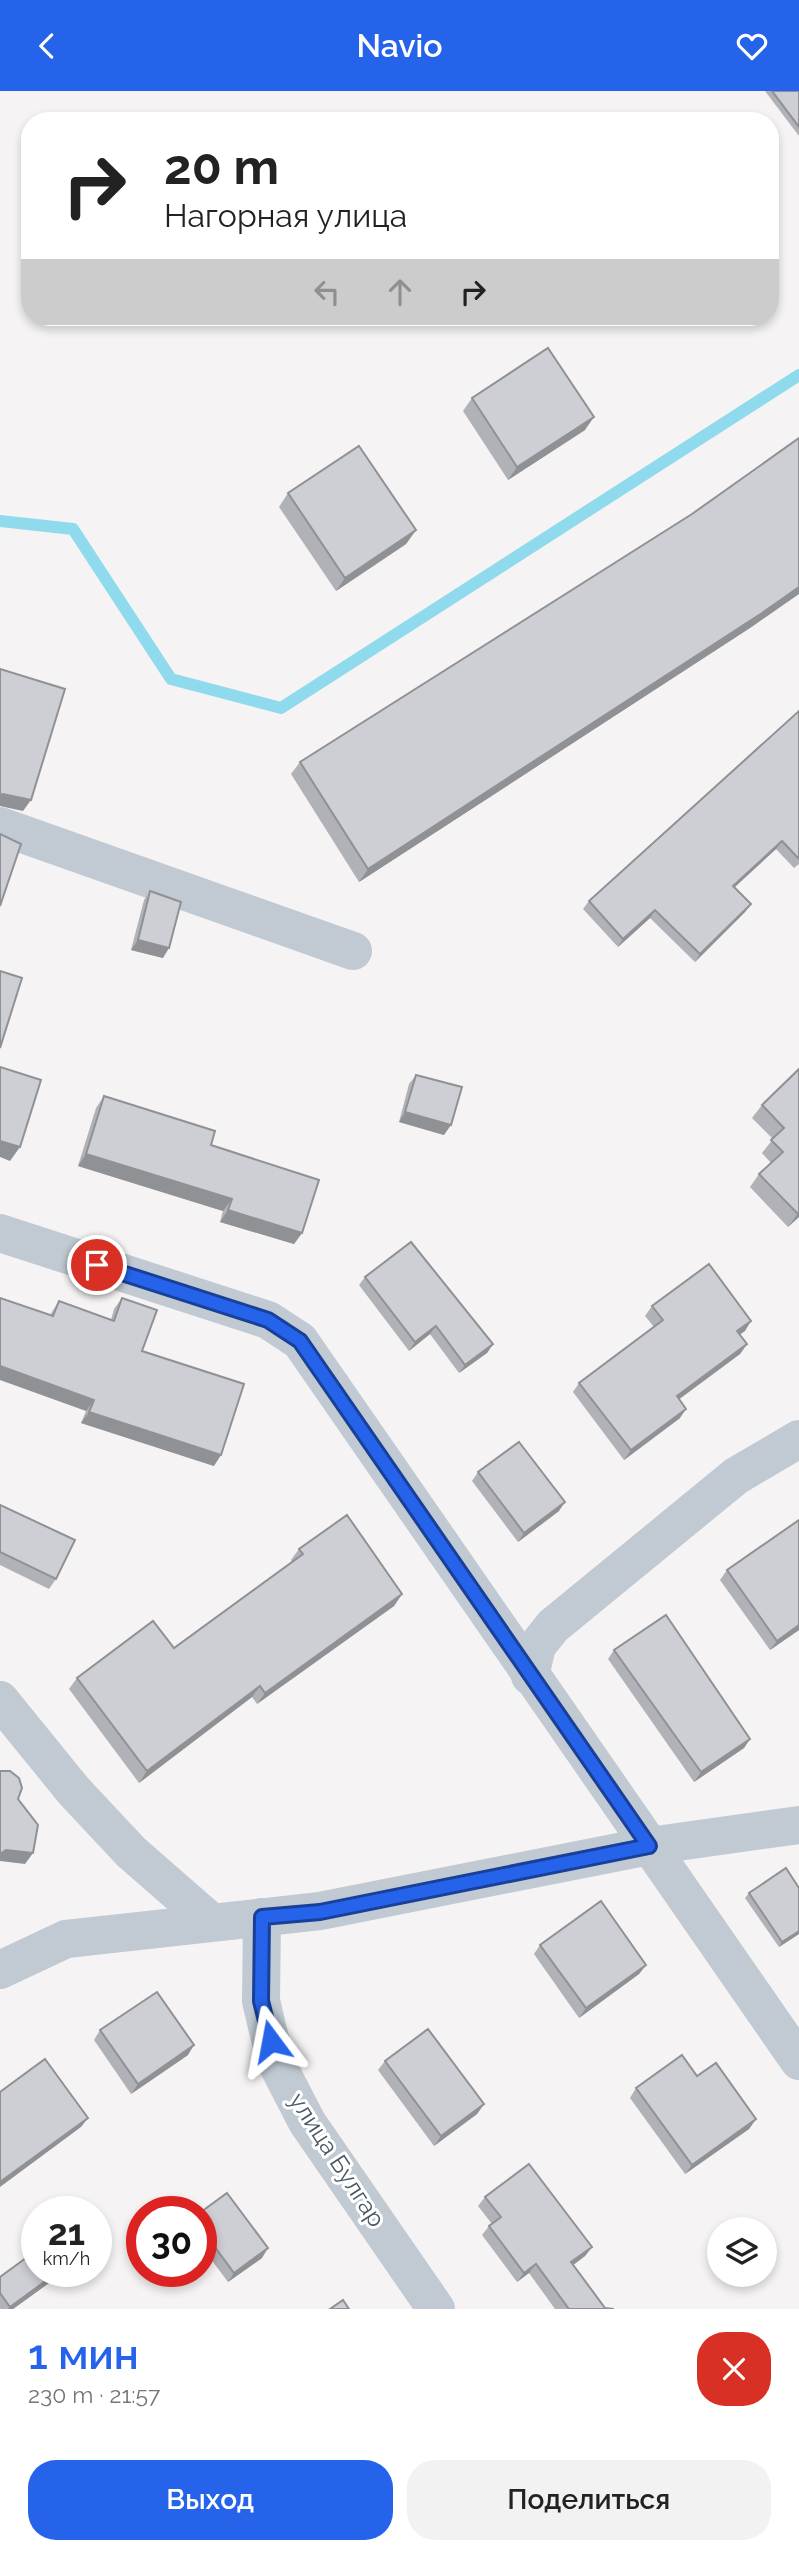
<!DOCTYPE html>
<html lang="ru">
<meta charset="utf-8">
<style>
body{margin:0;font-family:Raleway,sans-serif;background:#f2f2f2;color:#222;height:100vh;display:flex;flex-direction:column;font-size:26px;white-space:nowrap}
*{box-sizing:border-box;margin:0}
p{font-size:23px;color:#767676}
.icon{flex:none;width:38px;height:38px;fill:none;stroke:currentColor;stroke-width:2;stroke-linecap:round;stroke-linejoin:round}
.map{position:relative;height:2218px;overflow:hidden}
.side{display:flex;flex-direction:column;background:#fff;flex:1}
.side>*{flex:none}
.hud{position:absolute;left:21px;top:21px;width:758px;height:214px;border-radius:28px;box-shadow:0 4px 10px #0003;background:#fff;color:#222;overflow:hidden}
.fabs{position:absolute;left:707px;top:2126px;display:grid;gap:14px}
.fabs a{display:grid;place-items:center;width:70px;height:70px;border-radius:50%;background:#fff;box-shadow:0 4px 10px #0003;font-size:35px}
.speed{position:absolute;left:21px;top:2105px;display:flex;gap:14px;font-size:35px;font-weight:700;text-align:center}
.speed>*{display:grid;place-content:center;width:91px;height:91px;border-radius:50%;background:#fff;box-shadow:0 4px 10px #0003;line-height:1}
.speed small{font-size:18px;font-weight:400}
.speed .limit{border:10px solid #d22;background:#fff;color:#111}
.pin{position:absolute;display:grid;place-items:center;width:60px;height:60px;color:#fff;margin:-30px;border:4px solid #fff;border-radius:50%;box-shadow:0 2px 7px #0007}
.me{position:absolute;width:77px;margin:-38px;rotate:347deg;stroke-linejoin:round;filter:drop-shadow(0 0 5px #0008)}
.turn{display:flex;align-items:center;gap:24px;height:147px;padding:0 28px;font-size:32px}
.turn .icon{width:91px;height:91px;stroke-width:2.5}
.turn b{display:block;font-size:49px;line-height:60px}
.lanes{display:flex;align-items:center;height:66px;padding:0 28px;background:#0003;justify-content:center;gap:35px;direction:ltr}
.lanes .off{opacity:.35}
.round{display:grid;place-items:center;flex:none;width:74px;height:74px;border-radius:28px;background:#f2f2f2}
.summary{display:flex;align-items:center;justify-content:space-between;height:119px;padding:0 28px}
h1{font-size:42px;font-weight:600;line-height:52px;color:#2563eb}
.cta{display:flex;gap:14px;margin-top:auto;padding:14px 28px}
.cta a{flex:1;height:80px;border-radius:28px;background:#2563eb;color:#fff;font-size:28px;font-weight:600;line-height:80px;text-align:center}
.cta a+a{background:#f2f2f2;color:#222}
header{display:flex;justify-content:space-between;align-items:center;height:91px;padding:0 28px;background:#2563eb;color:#fff;font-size:32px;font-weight:600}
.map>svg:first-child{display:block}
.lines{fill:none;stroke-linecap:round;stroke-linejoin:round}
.stream{stroke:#90daee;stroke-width:12}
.minor{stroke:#c1cad2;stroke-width:38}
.wall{fill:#b0b2b7}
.shaded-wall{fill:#909195}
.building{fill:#cdcfd5;stroke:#909195;stroke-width:2}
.route-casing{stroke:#184099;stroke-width:18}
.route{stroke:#2563eb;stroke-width:12}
.labels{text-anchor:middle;stroke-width:6;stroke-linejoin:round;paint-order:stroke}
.street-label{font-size:24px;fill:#4a5661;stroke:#fff}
</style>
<header><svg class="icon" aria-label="back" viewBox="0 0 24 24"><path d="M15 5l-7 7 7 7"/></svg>Navio<svg class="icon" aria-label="heart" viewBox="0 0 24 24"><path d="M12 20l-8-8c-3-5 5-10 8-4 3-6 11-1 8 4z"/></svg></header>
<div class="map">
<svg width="799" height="2218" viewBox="0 0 799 2218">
<rect width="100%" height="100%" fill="#f5f3f3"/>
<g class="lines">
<!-- stream -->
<path class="stream" d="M0,430L73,438L171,588L281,617L799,284"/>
<!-- minor -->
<g class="minor">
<path d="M0,735L353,860"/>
<path d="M0,1142L268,1229L300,1250L799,1970"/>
<path d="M530,1585L537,1555L553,1535L736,1385L799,1348"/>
<path d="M0,1609L73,1699L131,1761L210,1830"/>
<path d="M262,1826L261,1910L275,1969L307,2031L436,2218"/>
<path d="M0,1879L66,1848L320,1820L649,1755L799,1734"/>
</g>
</g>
<!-- wall -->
<g class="wall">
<path d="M765,0H799V45Z"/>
<path d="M472,307L585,339L508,389L463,320Z"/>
<path d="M288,402L416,439L406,453L336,500L279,416Z"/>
<path d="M753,535L359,791L291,683L300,671Z"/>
<path d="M799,620V773L794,777L776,758L734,797L751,813L745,821L695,871L650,827L618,856L583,818L589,810Z"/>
<path d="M150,800L163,867L131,859L144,809Z"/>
<path d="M799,978V1126L788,1136L750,1096L759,1083L771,1072L762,1062L773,1048L752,1027L762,1014Z"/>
<path d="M416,984L444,1044L399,1031L409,993Z"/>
<path d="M104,1005L211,1054L302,1142L294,1153L220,1131L223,1120L78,1075L96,1017Z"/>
<path d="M365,1186L493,1253L487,1262L459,1282L430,1243L409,1260L359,1194Z"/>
<path d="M122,1207L142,1260L214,1375L81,1332L86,1320L50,1224L59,1210L111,1229L114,1218Z"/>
<path d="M652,1215L745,1240L739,1243L747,1253L740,1263L679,1308L680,1327L624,1369L573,1301L579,1292L654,1236L645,1225Z"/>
<path d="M478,1381L559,1420L518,1451L472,1390Z"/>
<path d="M0,1414L56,1488L49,1498L0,1474Z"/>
<path d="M299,1458L402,1503L394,1515L257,1613L252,1606L139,1692L69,1598L77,1587L174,1557L292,1471L291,1469Z"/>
<path d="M727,1479L799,1539L770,1559L720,1489Z"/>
<path d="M614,1559L750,1648L744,1657L694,1691L608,1568Z"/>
<path d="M749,1802L799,1843L779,1856L745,1807Z"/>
<path d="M540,1854L646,1874L639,1883L579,1927L534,1863Z"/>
<path d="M100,1939L188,1964L131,2003L94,1949Z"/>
<path d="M385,1970L484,2013L477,2023L434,2055L378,1979Z"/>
<path d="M697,1985L756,2028L749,2038L685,2083L630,2007L636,1997Z"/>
<path d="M485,2106L592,2156L585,2165L573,2174L605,2217L614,2218H555L529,2182L517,2191L482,2144L489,2135L492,2133L478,2115Z"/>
<path d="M201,2121L262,2167L228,2191L201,2155Z"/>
<path d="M55,2183L49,2192L13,2218H0V2186Z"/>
</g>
<!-- shaded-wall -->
<g class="shaded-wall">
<path d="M594,326L585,339L508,389L517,376Z"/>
<path d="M416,439L406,453L336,500L345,487Z"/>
<path d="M799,496V503L753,535L359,791L368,778Z"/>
<path d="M3,703L31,709L23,720L0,715V704Z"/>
<path d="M782,750L776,758L727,803L733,795Z"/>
<path d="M751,813L745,821L695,871L700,863Z"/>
<path d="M655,819L650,827L618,856L623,848Z"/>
<path d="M138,849L169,857L163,867L131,859Z"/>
<path d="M405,1021L451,1034L444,1044L399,1031Z"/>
<path d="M0,1050L20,1056L10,1070L0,1066Z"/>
<path d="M86,1063L232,1108L223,1120L78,1075Z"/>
<path d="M228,1119L302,1142L294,1153L220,1131Z"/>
<path d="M799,1121V1126L788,1136Z"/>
<path d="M751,1230L745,1240L731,1250L737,1240Z"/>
<path d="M436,1235L430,1243L409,1260L415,1251Z"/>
<path d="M493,1253L487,1262L459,1282L465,1274Z"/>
<path d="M747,1253L740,1263L670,1315L677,1305Z"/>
<path d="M0,1275L94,1309L86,1320L0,1289Z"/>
<path d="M686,1318L680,1327L624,1369L631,1359Z"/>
<path d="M89,1321L221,1364L214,1375L81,1332Z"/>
<path d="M565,1411L559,1420L518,1451L524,1442Z"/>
<path d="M402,1503L394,1515L257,1613L265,1602Z"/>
<path d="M799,1534V1539L770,1559L777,1550Z"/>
<path d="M260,1595L252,1606L139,1692L147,1680Z"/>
<path d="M750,1648L744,1657L694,1691L701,1681Z"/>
<path d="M6,1759L33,1762L25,1773L0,1770V1763Z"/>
<path d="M799,1840V1843L779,1856L782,1851Z"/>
<path d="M646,1874L639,1883L579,1927L586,1917Z"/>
<path d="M194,1954L188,1964L131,2003L138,1993Z"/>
<path d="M484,2013L477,2023L434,2055L441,2045Z"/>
<path d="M88,2027L81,2036L0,2096V2091Z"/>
<path d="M756,2028L749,2038L685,2083L692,2074Z"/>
<path d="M592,2156L585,2165L564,2181L571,2171Z"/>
<path d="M268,2157L262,2167L228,2191L234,2182Z"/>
<path d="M536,2173L529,2182L517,2191L524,2182Z"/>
<path d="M55,2183L49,2192L13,2218H8L10,2216Z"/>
</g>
<!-- building -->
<g class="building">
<path d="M772,0H799V36Z"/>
<path d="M548,257L594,326L517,376L472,307Z"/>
<path d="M799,347V496L762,522L368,778L300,671L692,423Z"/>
<path d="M359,355L416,439L345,487L288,402Z"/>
<path d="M0,578L65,598L31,709L3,703L0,704Z"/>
<path d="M799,620V768L782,750L733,795L751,813L700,863L655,819L623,848L589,810Z"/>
<path d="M0,743L21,753L0,815Z"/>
<path d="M150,800L181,811L169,857L138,849Z"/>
<path d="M0,880L22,887L0,957Z"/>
<path d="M0,976L41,989L20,1056L0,1050Z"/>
<path d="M799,978V1121L798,1123L759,1083L783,1061L771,1049L784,1037L762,1014Z"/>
<path d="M416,984L462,996L451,1034L405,1021Z"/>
<path d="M104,1005L215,1040L211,1054L319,1089L302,1142L228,1119L232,1108L86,1063Z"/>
<path d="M411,1151L493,1253L465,1274L436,1235L415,1251L365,1186Z"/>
<path d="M709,1173L751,1230L737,1240L747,1253L677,1305L686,1318L631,1359L579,1292L663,1229L652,1215Z"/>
<path d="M0,1207L53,1225L59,1210L114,1230L122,1207L157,1219L142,1260L244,1293L221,1364L89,1321L94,1309L0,1275Z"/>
<path d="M519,1351L565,1411L524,1442L478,1381Z"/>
<path d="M0,1414L75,1449L56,1488L0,1461Z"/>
<path d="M347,1424L402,1503L265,1602L260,1595L147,1680L77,1587L153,1530L174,1557L303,1463L299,1458Z"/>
<path d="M799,1429V1534L777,1550L727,1479Z"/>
<path d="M666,1524L750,1648L701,1681L614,1559Z"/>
<path d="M0,1680H10L19,1687L22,1697L18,1708L38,1734L33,1762L6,1759L0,1763Z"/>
<path d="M786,1777L799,1797V1840L782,1851L749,1802Z"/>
<path d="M601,1810L646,1874L586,1917L540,1854Z"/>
<path d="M157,1901L194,1954L138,1993L100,1939Z"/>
<path d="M428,1938L484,2013L441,2045L385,1970Z"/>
<path d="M682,1964L697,1985L716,1972L756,2028L692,2074L636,1997Z"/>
<path d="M45,1968L88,2027L0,2091V2001Z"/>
<path d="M529,2073L592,2156L571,2171L605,2217L614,2218H569L536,2173L524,2182L489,2135L501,2126L485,2106Z"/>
<path d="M227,2102L268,2157L234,2182L201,2137V2121Z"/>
<path d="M37,2159V2180H54L55,2183L10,2216L0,2202V2186Z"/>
<path d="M343,2209L349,2218H330Z"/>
</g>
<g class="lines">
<defs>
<path id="route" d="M97,1174L268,1229L300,1250L649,1755L320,1821L262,1826L261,1910L271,1950"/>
</defs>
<!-- route casing -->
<use href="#route" class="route-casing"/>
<!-- route -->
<use href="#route" class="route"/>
</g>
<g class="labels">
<!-- street labels -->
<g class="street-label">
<text transform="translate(337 2069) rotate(57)" y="8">улица Булгар</text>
</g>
</g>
</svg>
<div class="fabs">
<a><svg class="icon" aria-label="layers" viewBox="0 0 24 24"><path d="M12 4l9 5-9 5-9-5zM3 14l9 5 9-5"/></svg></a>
</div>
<div class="speed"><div>21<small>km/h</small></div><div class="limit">30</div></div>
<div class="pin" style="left:97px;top:1174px;background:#d93025"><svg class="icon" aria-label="arrive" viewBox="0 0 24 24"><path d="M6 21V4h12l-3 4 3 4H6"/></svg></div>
<svg class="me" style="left:271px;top:1950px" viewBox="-20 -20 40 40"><path d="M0-17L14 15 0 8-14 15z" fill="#2563eb" stroke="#fff" stroke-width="4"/></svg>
<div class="hud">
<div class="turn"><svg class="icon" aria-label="right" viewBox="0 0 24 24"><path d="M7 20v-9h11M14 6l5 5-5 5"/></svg><div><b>20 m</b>Нагорная улица</div></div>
<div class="lanes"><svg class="icon off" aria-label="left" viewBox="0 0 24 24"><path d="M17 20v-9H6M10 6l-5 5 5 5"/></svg><svg class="icon off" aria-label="ahead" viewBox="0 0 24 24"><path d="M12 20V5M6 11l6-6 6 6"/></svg><svg class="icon" aria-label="right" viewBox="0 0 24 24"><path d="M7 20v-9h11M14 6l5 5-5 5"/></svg></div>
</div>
</div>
<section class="side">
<div class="summary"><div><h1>1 мин</h1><p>230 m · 21:57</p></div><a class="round" style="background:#d93025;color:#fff"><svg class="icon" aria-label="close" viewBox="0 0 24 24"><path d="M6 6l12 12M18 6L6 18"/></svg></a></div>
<div class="cta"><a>Выход</a><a>Поделиться</a></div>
</section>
